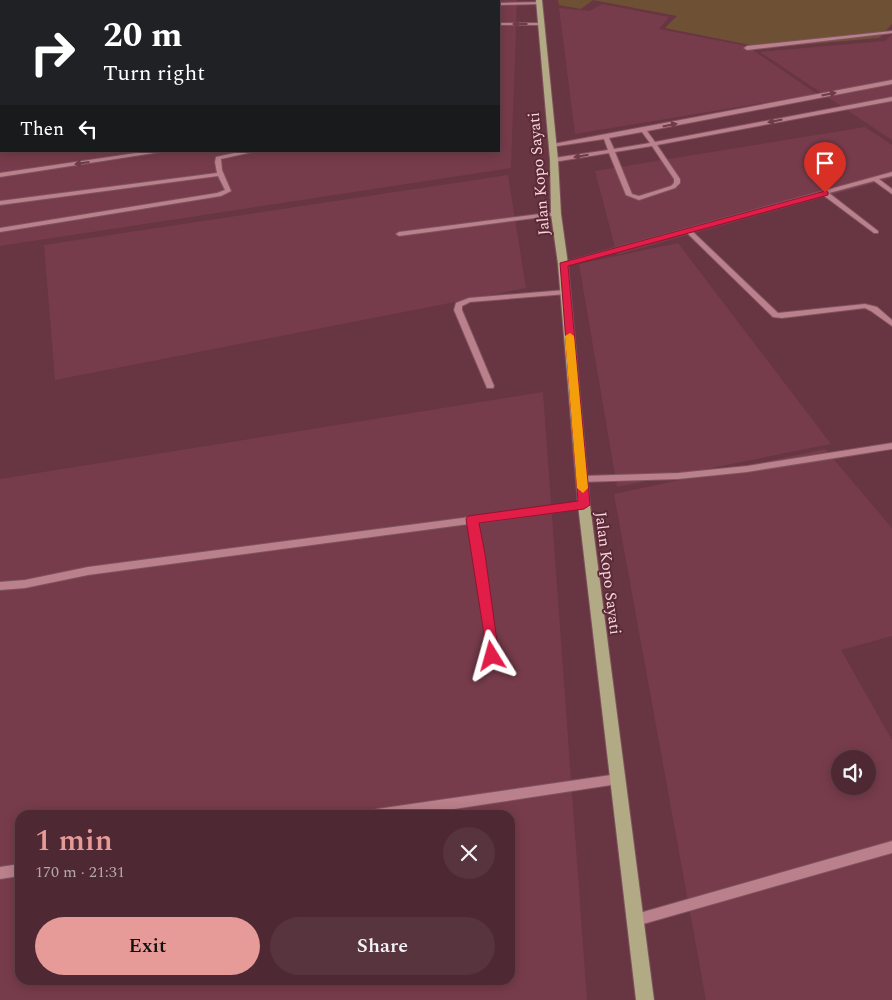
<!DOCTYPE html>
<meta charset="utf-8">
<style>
body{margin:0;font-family:Spectral,serif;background:#58343e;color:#f1f3f6;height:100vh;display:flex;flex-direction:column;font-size:19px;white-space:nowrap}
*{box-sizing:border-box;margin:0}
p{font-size:16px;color:#b3a6ac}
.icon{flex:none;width:28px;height:28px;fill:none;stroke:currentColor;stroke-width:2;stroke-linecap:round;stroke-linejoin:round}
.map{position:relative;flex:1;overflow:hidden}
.sheet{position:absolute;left:15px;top:810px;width:500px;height:175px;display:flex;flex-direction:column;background:#4e2832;border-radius:15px;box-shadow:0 2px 12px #0003,0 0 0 1px #65444d}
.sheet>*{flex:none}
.top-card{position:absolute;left:0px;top:0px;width:500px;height:152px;box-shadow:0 2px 12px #0003,0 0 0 1px #65444d;background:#202124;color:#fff;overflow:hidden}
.tools{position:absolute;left:831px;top:750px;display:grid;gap:10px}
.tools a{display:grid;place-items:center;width:45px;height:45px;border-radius:50%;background:#4e2832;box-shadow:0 2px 12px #0003,0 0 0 1px #65444d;font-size:25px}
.pin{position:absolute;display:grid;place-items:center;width:42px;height:42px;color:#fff;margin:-51px -21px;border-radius:50% 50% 50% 0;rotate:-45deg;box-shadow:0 0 5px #0007}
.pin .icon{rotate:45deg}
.me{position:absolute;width:55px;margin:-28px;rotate:352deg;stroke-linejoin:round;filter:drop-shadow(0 0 4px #0008)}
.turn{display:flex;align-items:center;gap:18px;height:105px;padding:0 20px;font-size:22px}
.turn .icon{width:65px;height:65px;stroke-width:2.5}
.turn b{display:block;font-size:35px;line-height:42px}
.then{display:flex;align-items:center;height:48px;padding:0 20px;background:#0003;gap:10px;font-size:19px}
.round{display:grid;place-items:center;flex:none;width:52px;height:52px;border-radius:26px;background:#58343e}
.headline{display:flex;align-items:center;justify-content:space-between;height:85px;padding:0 20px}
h1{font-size:30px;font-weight:600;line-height:38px;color:#e69b98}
.primary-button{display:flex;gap:10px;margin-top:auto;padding:10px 20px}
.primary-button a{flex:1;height:58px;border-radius:30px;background:#e69b98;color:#111;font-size:20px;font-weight:600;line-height:58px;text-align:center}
.primary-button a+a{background:#58343e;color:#f1f3f6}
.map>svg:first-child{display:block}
.built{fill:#773c4b;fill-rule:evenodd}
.green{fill:#6e5135}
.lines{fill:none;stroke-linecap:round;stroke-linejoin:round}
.minor-casing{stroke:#7e535e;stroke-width:2}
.major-casing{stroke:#7e535e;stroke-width:2}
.minor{fill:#ba808c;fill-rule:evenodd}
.major{fill:#b2aa84;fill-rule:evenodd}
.rail-casing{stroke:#b58c95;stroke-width:4}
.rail{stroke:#5c2a37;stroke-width:2.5;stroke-dasharray:7;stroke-linecap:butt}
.oneway{fill:#6f3b48}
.route{fill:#e11d48;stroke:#92132f}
.slow{fill:#f59e0b}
.labels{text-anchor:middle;stroke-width:4;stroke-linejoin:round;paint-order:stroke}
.street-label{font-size:16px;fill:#f8d7dd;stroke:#5c2a37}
</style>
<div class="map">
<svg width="892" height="1000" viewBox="0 0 892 1000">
<rect width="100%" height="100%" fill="#683542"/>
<!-- built -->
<g class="built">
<path d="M517,0L511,168L0,246V25L1,151H499V1H458Z"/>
<path d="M602,4L669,17L659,29L747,46L817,94L575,134L559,8L589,11Z"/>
<path d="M892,34V140L760,52L885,41Z"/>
<path d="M865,127L892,145V178L617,255L595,171Z"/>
<path d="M508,175L526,288L55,380L44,245Z"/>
<path d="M678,243L831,444L617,487L579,264Z"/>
<path d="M543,392L587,1000H0V479ZM20,815H510V980H20Z"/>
<path d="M825,449L892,528V636L841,650L892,740V1000H706L614,494ZM840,759H868V786H840Z"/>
</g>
<!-- green -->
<path class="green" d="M558,0H892V24L879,38L765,48L665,28L677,16L593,0L581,9L559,5Z"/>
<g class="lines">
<defs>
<g id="minor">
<path d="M338,0H343V1H339Z"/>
<path d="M540,2H542V4L499,5V3Z"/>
<path d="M499,23H541L543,24L541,25H499Z"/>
<rect x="0" y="27" width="1" height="2"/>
<path d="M892,31V33L747,50L744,48L747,46Z"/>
<path d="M0,51L1,52V55H0Z"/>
<path d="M892,80V84L647,131L655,142L892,97V101L657,145L680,179V183L675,188L639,200L626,195L609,153L554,162L551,160L554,158L608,150L604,139L551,147V145L553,144ZM642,132L650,143L614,149L609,138ZM652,146L674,179V183L671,186L639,196L632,194L615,152Z"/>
<path d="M150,151H167L0,177V173Z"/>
<path d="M244,151H257L221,159L222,170L231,191L221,196L0,232V228L217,193L225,190L218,176L0,205V201L217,173L215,162L216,157Z"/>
<path d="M892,172V176L879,179L892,189V194L874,181L829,193L878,231V233H874L823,195L692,231L778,313L865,304L877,307L892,320V326L871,311L865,308L782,318L773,317L686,232L563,266L560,264L561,263Z"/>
<path d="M556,212L558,213V215L399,236L396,234L399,232Z"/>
<path d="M565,290H567V294L470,302L462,306V310L494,386L493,388H487L454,310L456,303L469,298Z"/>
<path d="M892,443V449L747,472L678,479L582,482L578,479L582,476L678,473L747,466Z"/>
<path d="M584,502L587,503L588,505L587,507L584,508L477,523L484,554L497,656L496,659L492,660L488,659L487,656L474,554L469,524L88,575L25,588L0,590V582L25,580L88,567Z"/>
<path d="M618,774L622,775L624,779L622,783L618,784L415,815H371L373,811L377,809Z"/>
<path d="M892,841V853L636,926L632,924L630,920L632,916L636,914Z"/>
<path d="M20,864V876L0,879V867Z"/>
</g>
<path id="major" d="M536,0H542L558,160L561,214L568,264L590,505L654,1000H636L578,505L558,264L551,214L550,160Z"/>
</defs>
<!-- minor casing -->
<use href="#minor" class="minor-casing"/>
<!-- major casing -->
<use href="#major" class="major-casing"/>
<!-- minor -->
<use href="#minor" class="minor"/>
<!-- major -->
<use href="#major" class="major"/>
<defs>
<g id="rail">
<path d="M191,1L220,0"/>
<path d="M322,1L351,0"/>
</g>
</defs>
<!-- rail casing -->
<use href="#rail" class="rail-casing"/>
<!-- rail -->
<use href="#rail" class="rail"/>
</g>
<!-- one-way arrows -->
<defs><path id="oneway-solid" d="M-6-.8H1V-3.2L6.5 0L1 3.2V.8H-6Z" transform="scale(1.25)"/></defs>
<g class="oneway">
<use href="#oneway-solid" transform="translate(520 24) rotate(180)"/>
<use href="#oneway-solid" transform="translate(829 94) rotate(-11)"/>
<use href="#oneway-solid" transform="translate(775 121) rotate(169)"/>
<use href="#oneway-solid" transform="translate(670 125) rotate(-11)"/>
<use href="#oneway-solid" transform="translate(581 156) rotate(171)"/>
<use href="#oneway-solid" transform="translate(82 163) rotate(172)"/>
</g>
<!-- route -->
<path class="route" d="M825,191L828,192V195L568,266L590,505L584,509L479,523L485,554L499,656L497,660L492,662L488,660L466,519L468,516L578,501L560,263Z"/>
<!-- slow -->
<path class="slow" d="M570,333L574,336L588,488L583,493L577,488L565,336Z"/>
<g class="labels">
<!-- street labels -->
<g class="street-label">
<text transform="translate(538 174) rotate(-95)" y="6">Jalan Kopo Sayati</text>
<text transform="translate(609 573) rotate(83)" y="6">Jalan Kopo Sayati</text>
</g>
</g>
</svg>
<div class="tools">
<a><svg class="icon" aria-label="sound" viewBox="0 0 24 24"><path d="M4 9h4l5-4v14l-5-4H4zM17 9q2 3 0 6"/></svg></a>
</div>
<div class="pin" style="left:825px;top:193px;background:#d93025"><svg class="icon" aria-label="arrive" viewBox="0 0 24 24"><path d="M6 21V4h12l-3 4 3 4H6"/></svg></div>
<svg class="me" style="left:492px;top:656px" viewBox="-20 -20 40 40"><path d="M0-17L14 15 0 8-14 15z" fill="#e11d48" stroke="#fff" stroke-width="4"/></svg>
<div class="top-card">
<div class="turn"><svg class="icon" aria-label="right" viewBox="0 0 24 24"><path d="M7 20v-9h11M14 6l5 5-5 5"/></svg><div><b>20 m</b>Turn right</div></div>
<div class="then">Then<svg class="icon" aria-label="left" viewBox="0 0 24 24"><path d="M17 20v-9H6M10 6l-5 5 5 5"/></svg></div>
</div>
<section class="sheet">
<div class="headline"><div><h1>1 min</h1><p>170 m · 21:31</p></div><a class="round"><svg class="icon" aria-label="close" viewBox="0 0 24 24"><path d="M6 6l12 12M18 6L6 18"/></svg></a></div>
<div class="primary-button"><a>Exit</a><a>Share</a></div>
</section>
</div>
